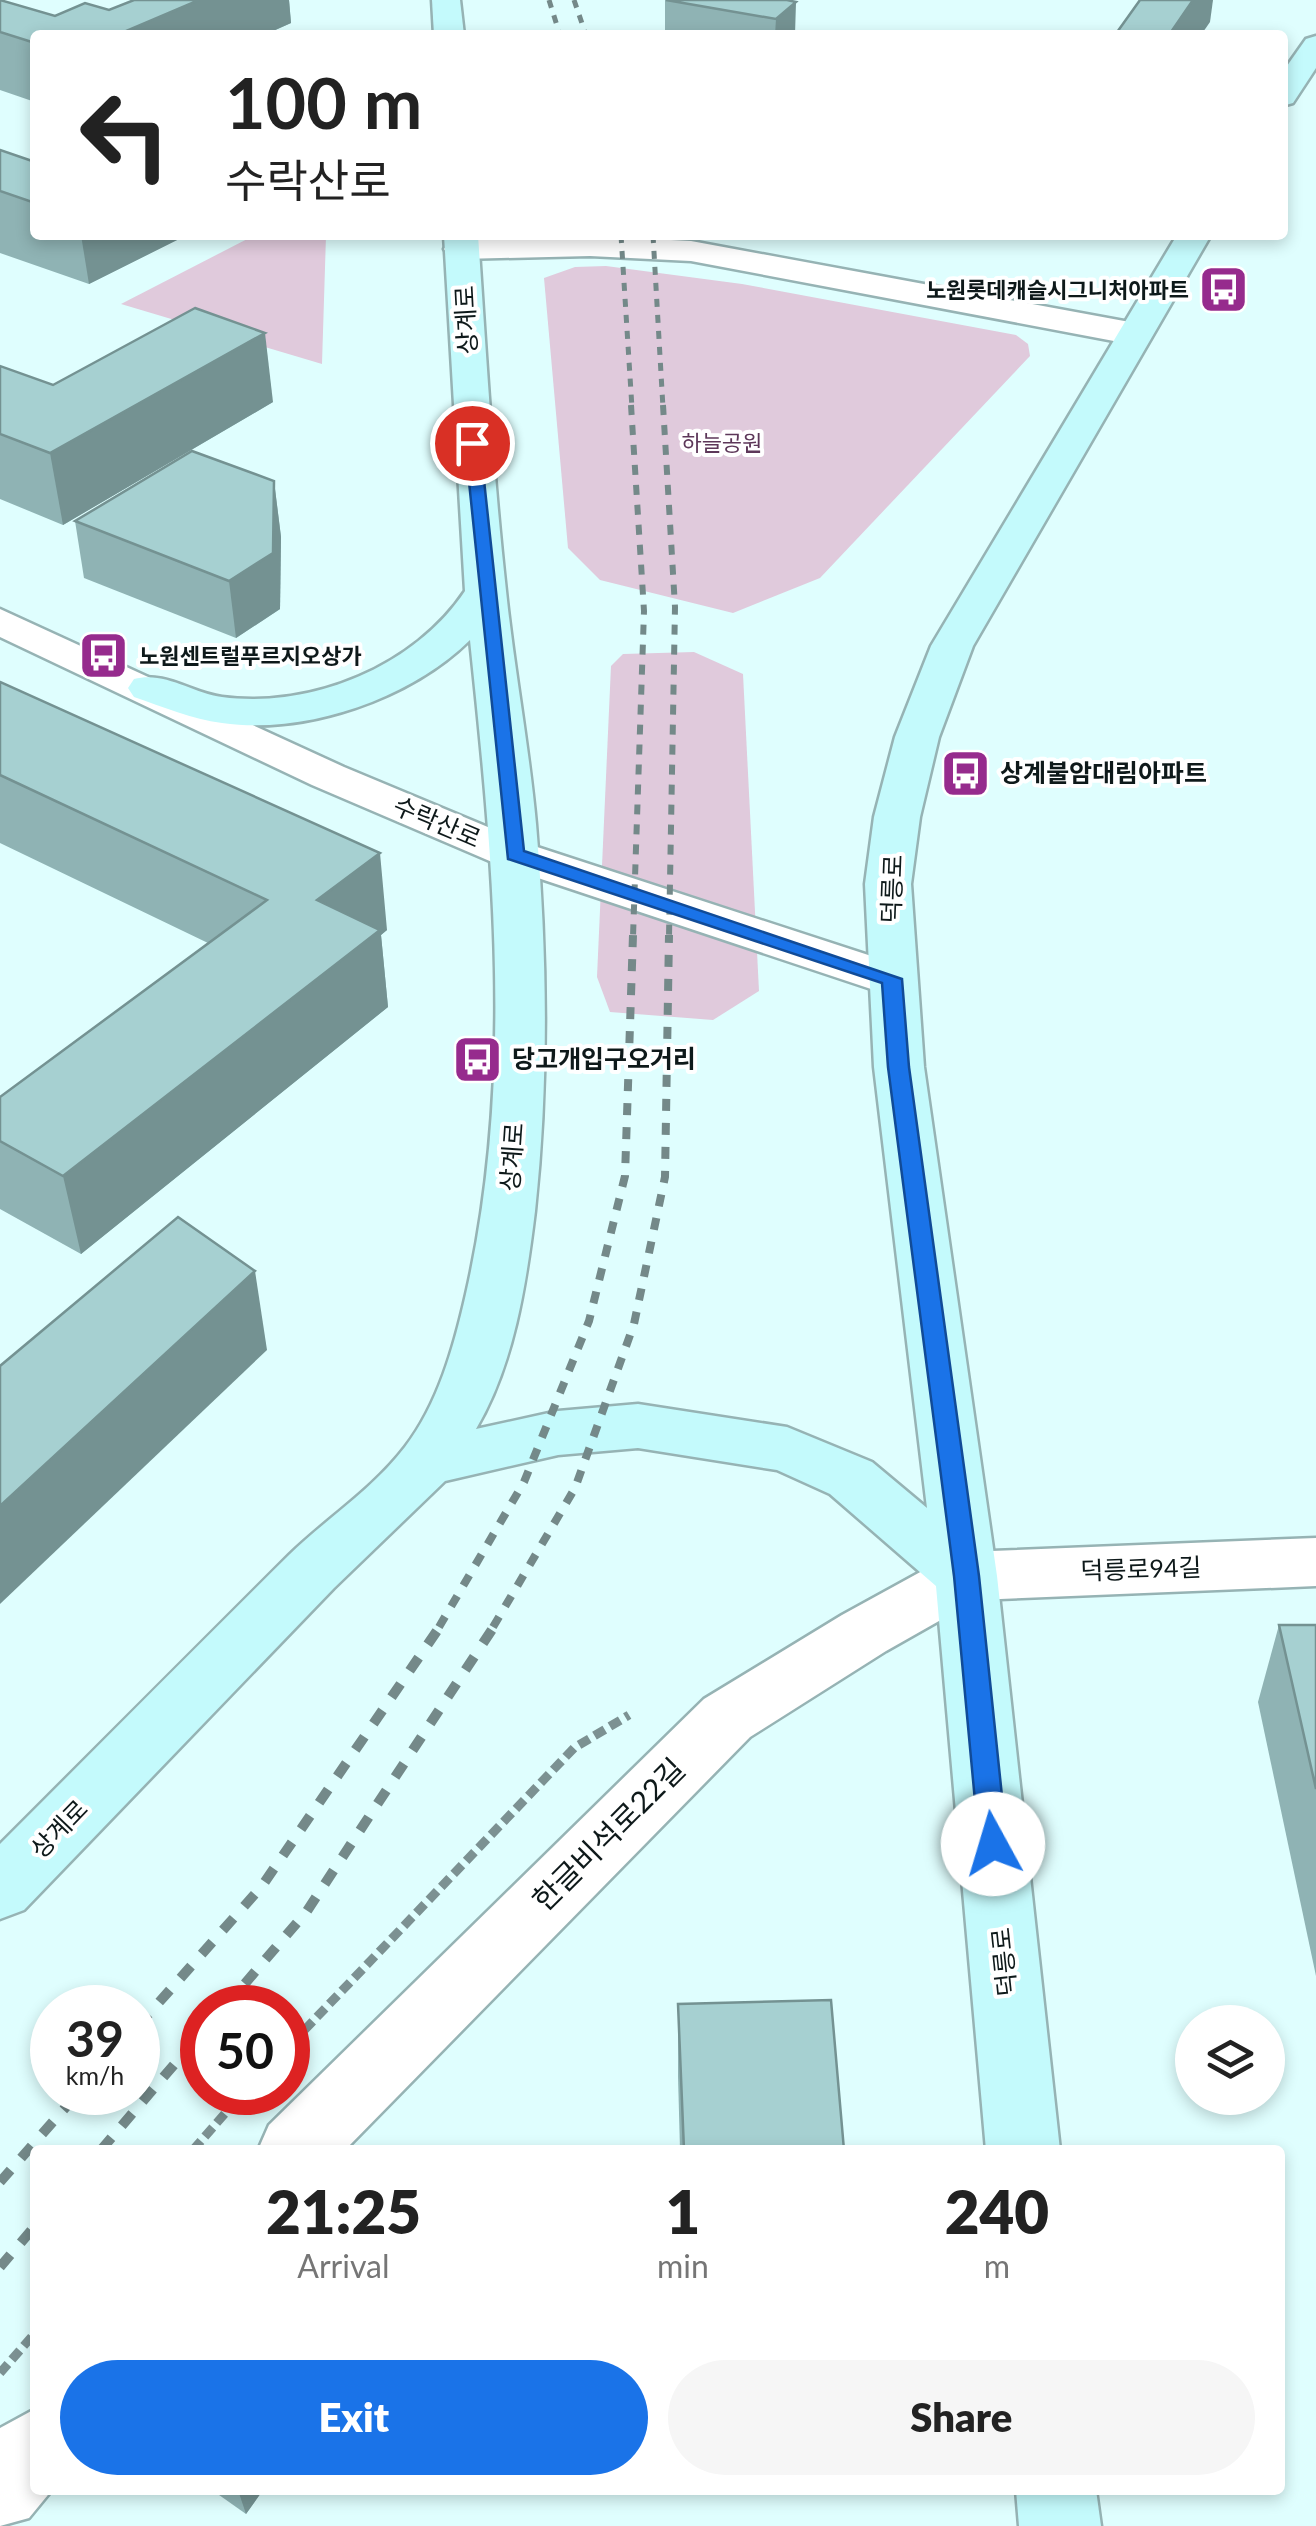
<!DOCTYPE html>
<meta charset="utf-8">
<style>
body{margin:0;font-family:Lato,"Noto Sans KR",sans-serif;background:#f6f6f6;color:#222;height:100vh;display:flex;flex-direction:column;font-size:38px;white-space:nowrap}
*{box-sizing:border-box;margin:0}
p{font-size:32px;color:#767676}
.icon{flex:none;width:55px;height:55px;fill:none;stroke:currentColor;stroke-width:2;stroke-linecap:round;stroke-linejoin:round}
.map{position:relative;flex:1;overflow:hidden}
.side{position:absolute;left:30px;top:2145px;width:1255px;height:350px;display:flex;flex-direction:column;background:#fff;border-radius:10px;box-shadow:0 5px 15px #0003}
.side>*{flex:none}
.hud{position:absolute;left:30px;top:30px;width:1258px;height:210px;border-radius:10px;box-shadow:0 5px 15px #0003;background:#fff;color:#222;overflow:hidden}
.tools{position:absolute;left:1175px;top:2005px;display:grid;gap:20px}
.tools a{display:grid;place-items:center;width:110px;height:110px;border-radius:50%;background:#fff;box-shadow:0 5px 15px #0003;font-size:50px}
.speed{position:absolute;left:30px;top:1985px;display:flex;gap:20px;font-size:50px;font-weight:700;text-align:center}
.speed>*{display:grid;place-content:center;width:130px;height:130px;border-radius:50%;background:#fff;box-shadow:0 5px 15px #0003;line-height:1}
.speed small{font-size:25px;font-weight:400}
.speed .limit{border:15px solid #d22;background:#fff;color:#111}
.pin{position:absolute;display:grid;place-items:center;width:85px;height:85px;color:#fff;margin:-42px;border:5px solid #fff;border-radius:50%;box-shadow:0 2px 10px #0007}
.me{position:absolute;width:110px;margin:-55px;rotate:354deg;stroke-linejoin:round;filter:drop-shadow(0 0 8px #0008)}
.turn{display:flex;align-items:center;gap:35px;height:210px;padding:0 30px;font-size:45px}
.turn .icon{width:130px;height:130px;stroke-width:2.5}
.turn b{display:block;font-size:70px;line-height:85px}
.eta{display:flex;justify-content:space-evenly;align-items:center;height:170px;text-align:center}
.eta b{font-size:60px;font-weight:800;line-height:70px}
.cta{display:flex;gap:20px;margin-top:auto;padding:20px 30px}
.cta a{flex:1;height:115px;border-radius:60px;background:#1a73e8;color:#fff;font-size:40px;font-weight:800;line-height:115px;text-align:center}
.cta a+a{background:#f6f6f6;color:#222}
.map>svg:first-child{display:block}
.green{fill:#e0cadc}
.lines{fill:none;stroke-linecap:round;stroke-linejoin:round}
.minor-casing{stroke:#96b3b4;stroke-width:5}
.tertiary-casing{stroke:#96b3b4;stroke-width:5}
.secondary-casing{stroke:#96b3b4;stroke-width:5}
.path{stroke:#7c9192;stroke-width:9;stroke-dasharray:12 6;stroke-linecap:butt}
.minor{fill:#fff;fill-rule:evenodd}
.tertiary{fill:#fff;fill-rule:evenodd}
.secondary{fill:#c4fafc;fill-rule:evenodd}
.rail-far3{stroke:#748989;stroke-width:5;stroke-dasharray:8 8;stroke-linecap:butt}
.rail-far2{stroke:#748989;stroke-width:6;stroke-dasharray:10 10;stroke-linecap:butt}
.rail-far1{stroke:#748989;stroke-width:8;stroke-dasharray:12 12;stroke-linecap:butt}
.rail{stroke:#748989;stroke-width:10;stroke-dasharray:16 16;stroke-linecap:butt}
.wall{fill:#8fb3b4}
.shaded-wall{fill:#749292}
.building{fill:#a6d0d1;stroke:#749292;stroke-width:2.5}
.route{fill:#1a73e8;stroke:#114b97;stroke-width:2.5}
.labels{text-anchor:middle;stroke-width:8;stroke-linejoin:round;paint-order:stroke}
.far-poi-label{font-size:22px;font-weight:bold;fill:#0e191a;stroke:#fff;text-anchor:end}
.far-park-label{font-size:22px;fill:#5d3759;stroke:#fff}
.street-label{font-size:25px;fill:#0e191a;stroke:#fff}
.poi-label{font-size:25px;font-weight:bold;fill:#0e191a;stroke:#fff;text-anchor:start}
.near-street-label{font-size:30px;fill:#0e191a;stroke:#fff}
</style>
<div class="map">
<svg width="1316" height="2526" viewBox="0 0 1316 2526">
<rect width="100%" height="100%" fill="#dffefe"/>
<!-- green -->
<g class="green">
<path d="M255,235H326L322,364L121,304Z"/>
<path d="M606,266L742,284L1016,335L1028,344L1030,356L820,578L733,613L600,580L568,548L544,278L575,267Z"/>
<path d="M694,652L743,674L759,991L713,1020L610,1012L597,977L611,666L623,654Z"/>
</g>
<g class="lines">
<defs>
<g id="minor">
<path d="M1316,1538V1586L976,1600L886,1651L750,1737L345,2150H258L269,2125L704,1699L842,1615L944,1559L966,1552Z"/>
<path d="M35,2409V2490H52L29,2518L0,2526V2428Z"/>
</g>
<g id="tertiary">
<path d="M590,236L691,241L1135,323L1148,326L1153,334L1148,342L1135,345L691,261L590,256L461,259L449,256L444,249L449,242L461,239Z"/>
<path d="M0,609L344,767L531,845L908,968L915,979L908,990L891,994L874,990L499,865L312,785L0,637Z"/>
</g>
<g id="secondary">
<path d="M432,0H460L464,35H434Z"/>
<path d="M1316,36V68L1293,103L1282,106V73L1306,39Z"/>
<path d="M444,235H478C486,354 493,473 506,591C514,669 529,746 536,824C547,952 549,1083 535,1211C526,1285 514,1364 476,1429L558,1411L638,1404L787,1427L872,1462L927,1508L874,1067L865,884L874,817L895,737L931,646L1177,235H1211L973,646L939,737L920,817L911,884L924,1067L997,1576L1060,2150H986L936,1586L830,1494L777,1470L638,1448L558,1455L445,1481L334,1588L24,1910L0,1919V1844C96,1748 192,1651 289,1555C326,1519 373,1489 405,1447C438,1404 454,1347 466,1294C515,1079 493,857 470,640C410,699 306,735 222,723C192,719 163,707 134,697L128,688L134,679C165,671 192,693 222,697C312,709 415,666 465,591Z"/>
<path d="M1016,2490H1096L1101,2526H1019Z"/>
</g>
</defs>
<!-- minor casing -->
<use href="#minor" class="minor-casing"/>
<!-- tertiary casing -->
<use href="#tertiary" class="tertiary-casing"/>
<!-- secondary casing -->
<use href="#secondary" class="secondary-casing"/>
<!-- path -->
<g class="path">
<path d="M292,2043L574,1748L629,1715"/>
<path d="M193,2150L235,2102"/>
<path d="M0,2373L35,2333"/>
</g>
<!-- minor -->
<use href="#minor" class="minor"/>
<!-- tertiary -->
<use href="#tertiary" class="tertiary"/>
<!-- secondary -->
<use href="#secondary" class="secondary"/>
<!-- rail-far3 -->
<g class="rail-far3">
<path d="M549,0L560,35"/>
<path d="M574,0L586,35"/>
<path d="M621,235L632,408"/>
<path d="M653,235L663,408"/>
</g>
<!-- rail-far2 -->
<g class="rail-far2">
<path d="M631,405L644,611L633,937"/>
<path d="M663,405L675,607L669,937"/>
</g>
<!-- rail-far1 -->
<g class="rail-far1">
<path d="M439,1627L524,1482L589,1321L625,1176L633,935"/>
<path d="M493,1627L575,1488L634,1324L665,1177L669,935"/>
</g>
<!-- rail -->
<g class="rail">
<path d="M224,2008L307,1911L495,1625"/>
<path d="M138,2026L262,1886L441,1625"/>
<path d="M101,2150L202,2032"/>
<path d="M0,2182L79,2092"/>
<path d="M0,2267L35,2226"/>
</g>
</g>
<!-- wall -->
<g class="wall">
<path d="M0,0L55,16L109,10L134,0H289L291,23L264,35H35V102L0,90Z"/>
<path d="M665,0H788L795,35H665Z"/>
<path d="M0,150L35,162V235H187L89,284L0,253Z"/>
<path d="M0,366L53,385L273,402L63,525L0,499Z"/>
<path d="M274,481L281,537L280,609L236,638L84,578L75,521Z"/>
<path d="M0,682L387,930L381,935L388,1007L81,1254L0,1209V1097L208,943L0,843Z"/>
<path d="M1279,1625H1316V1976L1258,1702Z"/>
<path d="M678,2004L844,2150H680L678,2076Z"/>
<path d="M212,2490H263L246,2514Z"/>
</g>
<!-- shaded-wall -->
<g class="shaded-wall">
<path d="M199,0H289L291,23L264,35H117Z"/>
<path d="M1193,0H1213L1210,22L1201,35H1169Z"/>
<path d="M796,2L795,35H775L776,19Z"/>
<path d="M81,235H187L89,284Z"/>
<path d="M265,333L273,402L63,525L50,453Z"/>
<path d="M274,481L281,537L280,609L236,638L229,581Z"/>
<path d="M380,853L387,930L381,935L388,1007L81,1254L63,1176L317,900Z"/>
<path d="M255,1271L267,1350L0,1604V1506Z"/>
<path d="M238,2490H263L246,2514Z"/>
</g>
<!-- building -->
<g class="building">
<path d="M0,0L55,16L85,3L109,10L134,0H199L117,35H35V43L0,32Z"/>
<path d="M666,0H787L796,2L776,19Z"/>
<path d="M1140,0H1193L1169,35H1115Z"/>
<path d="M0,150L35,162V203L0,191Z"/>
<path d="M195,308L265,333L50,453L0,434V366L53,385Z"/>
<path d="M192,451L274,481L273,553L229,581L75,521Z"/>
<path d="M0,682L380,853L317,900L380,930L63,1176L0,1141V1097L267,900L0,775Z"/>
<path d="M178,1217L255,1271L0,1506V1366Z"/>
<path d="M1279,1625H1316V1789Z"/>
<path d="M831,2000L844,2150H684L678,2004Z"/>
</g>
<!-- route -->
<path class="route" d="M472,438L480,443L524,851L902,979L909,1067L979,1576L1007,1844L1003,1852L993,1856L983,1852L979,1844L954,1576L888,1067L882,983L508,859L465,443Z"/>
<!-- icons -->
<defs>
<symbol id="bus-square" viewBox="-11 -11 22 22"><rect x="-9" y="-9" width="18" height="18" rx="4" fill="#962b8d" stroke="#fff"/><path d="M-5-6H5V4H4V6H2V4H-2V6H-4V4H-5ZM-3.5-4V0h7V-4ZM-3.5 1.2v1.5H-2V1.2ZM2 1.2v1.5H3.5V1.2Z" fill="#fff"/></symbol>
</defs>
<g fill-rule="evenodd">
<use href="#bus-square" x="1196" y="262" width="55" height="55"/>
<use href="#bus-square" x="76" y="628" width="55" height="55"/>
<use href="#bus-square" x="938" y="746" width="55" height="55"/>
<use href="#bus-square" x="450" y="1032" width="55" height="55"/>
</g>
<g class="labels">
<!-- far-poi labels -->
<g class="far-poi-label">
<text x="1189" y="298">노원롯데캐슬시그니처아파트</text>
<text x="139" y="664" text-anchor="start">노원센트럴푸르지오상가</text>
</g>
<!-- far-park labels -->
<g class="far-park-label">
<text x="722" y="451">하늘공원</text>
</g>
<!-- street labels -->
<g class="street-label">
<text transform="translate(466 320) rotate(-93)" y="9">상계로</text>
<text transform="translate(437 822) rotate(23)" y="9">수락산로</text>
<text transform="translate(892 889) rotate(-88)" y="9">덕릉로</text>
<text transform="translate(512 1157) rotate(-86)" y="9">상계로</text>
<text transform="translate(1141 1569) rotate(-2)" y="9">덕릉로94길</text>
<text transform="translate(59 1829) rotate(-46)" y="9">상계로</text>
<text transform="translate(1004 1962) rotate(-96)" y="9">덕릉로</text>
</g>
<!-- poi labels -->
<g class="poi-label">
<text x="1000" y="782">상계불암대림아파트</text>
<text x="512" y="1068">당고개입구오거리</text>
</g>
<!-- near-street labels -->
<g class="near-street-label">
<text transform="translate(609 1835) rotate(-45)" y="10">한글비석로22길</text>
</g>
</g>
</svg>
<div class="tools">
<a><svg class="icon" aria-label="layers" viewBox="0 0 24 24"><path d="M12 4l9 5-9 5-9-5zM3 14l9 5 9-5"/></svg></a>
</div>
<div class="speed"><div>39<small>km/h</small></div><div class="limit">50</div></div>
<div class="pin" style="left:472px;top:443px;background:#d93025"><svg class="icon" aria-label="arrive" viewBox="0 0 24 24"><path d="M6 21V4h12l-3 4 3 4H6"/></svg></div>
<svg class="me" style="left:993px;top:1844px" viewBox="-20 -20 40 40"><circle r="19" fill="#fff"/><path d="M0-13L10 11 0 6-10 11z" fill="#1a73e8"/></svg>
<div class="hud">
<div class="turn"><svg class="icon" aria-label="left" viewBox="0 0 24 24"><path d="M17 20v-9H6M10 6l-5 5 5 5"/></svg><div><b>100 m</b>수락산로</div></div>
</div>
<section class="side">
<div class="eta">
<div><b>21:25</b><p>Arrival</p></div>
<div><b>1</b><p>min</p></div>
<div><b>240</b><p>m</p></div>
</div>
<div class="cta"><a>Exit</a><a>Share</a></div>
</section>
</div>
